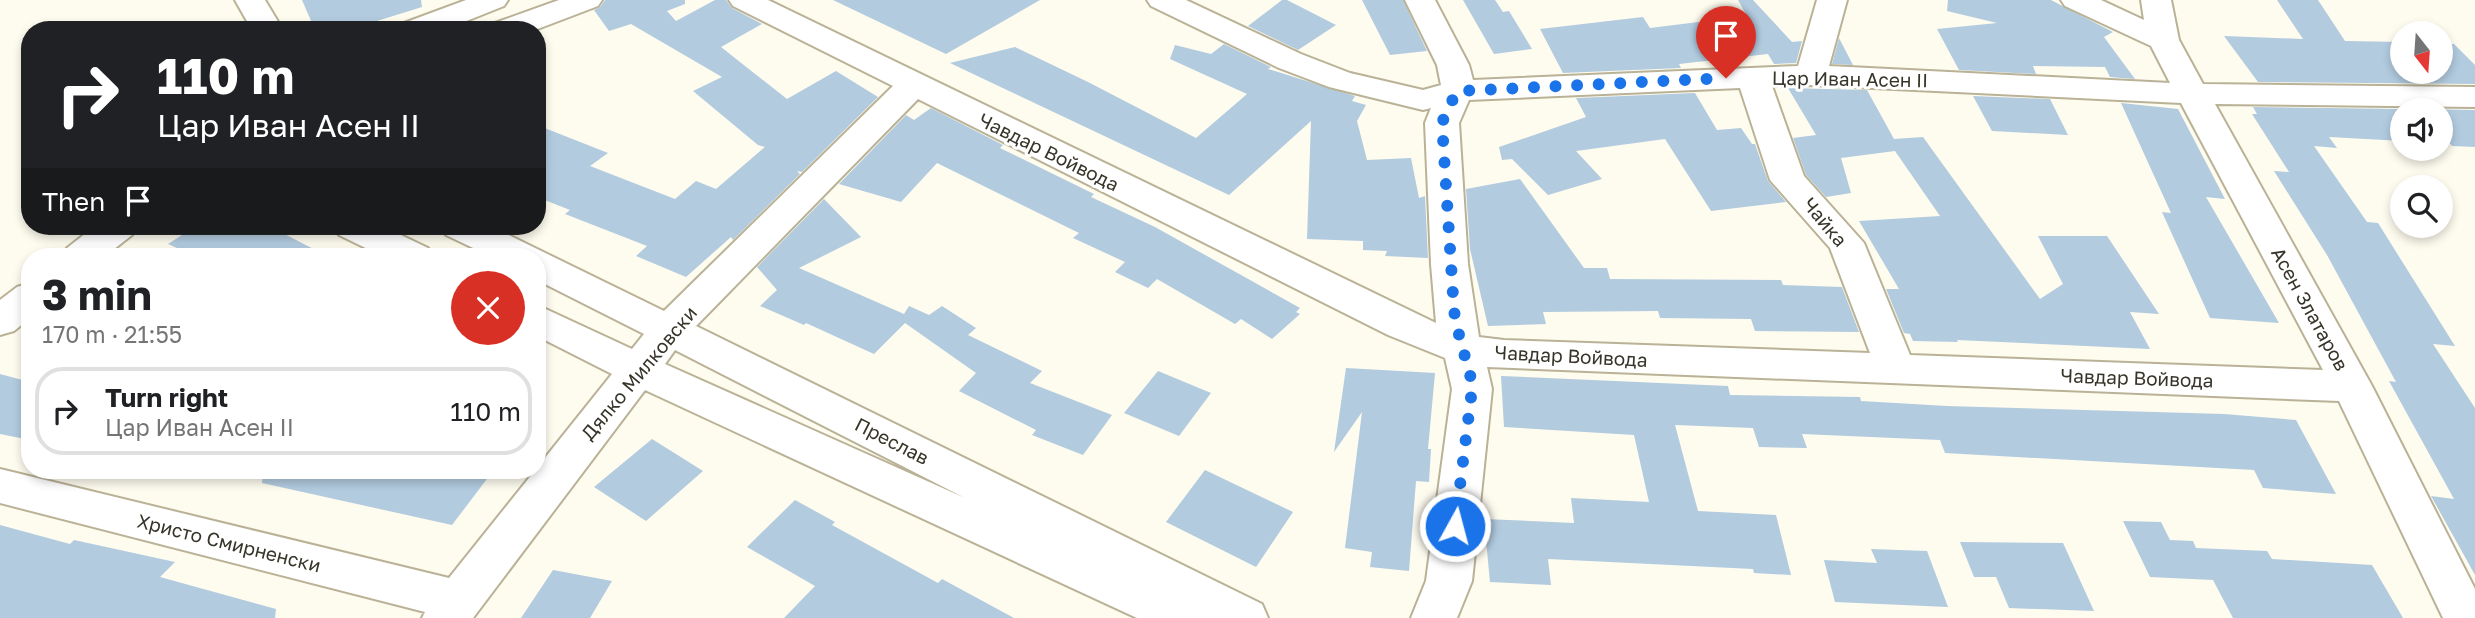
<!DOCTYPE html>
<meta charset="utf-8">
<style>
body{margin:0;font-family:"Golos Text",sans-serif;background:#f6f6f6;color:#202124;height:100vh;display:flex;flex-direction:column;font-size:26px;white-space:nowrap}
*{box-sizing:border-box;margin:0}
p{font-size:23px;color:#757577}
.icon{flex:none;width:38px;height:38px;fill:none;stroke:currentColor;stroke-width:2;stroke-linecap:round;stroke-linejoin:round}
.map{position:relative;flex:1;overflow:hidden}
.drawer{position:absolute;left:21px;top:248px;width:525px;height:231px;display:flex;flex-direction:column;background:#fff;border-radius:28px;box-shadow:0 4px 10px #0003}
.drawer>*{flex:none}
.guide{position:absolute;left:21px;top:21px;width:525px;height:214px;border-radius:28px;box-shadow:0 4px 10px #0003;background:#202124;color:#fff;overflow:hidden}
.needle{width:46px;rotate:163deg}
.buttons{position:absolute;left:2390px;top:21px;display:grid;gap:14px}
.buttons a{display:grid;place-items:center;width:63px;height:63px;border-radius:50%;background:#fff;box-shadow:0 4px 10px #0003;font-size:35px}
.pin{position:absolute;display:grid;place-items:center;width:60px;height:60px;color:#fff;margin:-72px -30px;border-radius:50% 50% 50% 0;rotate:-45deg;box-shadow:0 0 7px #0007}
.pin .icon{rotate:45deg}
.me{position:absolute;width:77px;margin:-38px;rotate:7deg;stroke-linejoin:round;filter:drop-shadow(0 0 5px #0008)}
.turn{display:flex;align-items:center;gap:24px;height:147px;padding:0 21px;font-size:32px}
.turn .icon{width:91px;height:91px;stroke-width:2.5}
.turn b{display:block;font-size:49px;line-height:60px}
.then{display:flex;align-items:center;height:66px;padding:0 21px;background:#0003;gap:14px;font-size:26px}
.round{display:grid;place-items:center;flex:none;width:74px;height:74px;border-radius:37px;background:#f6f6f6}
.head{display:flex;align-items:center;justify-content:space-between;height:119px;padding:0 21px}
h1{font-size:42px;font-weight:700;line-height:52px}
ul{padding:0;list-style:none}
li{display:flex;align-items:center;gap:21px;height:88px;margin:0 14px 10px;padding:0 7px;border:4px solid #e0e0e0;border-radius:28px}
li div{flex:1}
li b{display:block;font-size:26px}
li em{font-style:normal}
.map>svg:first-child{display:block}
.building{fill:#b2cbdf}
.lines{fill:none;stroke-linecap:round;stroke-linejoin:round}
.minor-casing{stroke:#bab296;stroke-width:4}
.minor{fill:#fff;fill-rule:evenodd}
.route{stroke:#1a73e8;stroke-width:12;stroke-dasharray:0 21.6}
.labels{text-anchor:middle;stroke-width:6;stroke-linejoin:round;paint-order:stroke}
.street-label{font-size:19px;fill:#373429;stroke:#fff}
</style>
<div class="map">
<svg width="2475" height="618" viewBox="0 0 2475 618">
<rect width="100%" height="100%" fill="#fefbef"/>
<!-- building -->
<g class="building">
<path d="M302,0H421L422,7L348,30H315Z"/>
<path d="M605,0H685V4L667,11L676,21L715,0H726L732,8L762,24L721,47L787,99L836,71L878,97L802,172L797,171L800,174L733,240L731,237L686,277L636,256L647,246L565,214L570,210L537,197V125L608,153L590,166L675,199L696,181L716,189L765,147L758,145L693,91L722,77L631,24L609,31L594,10L600,7Z"/>
<path d="M833,0H1040L946,54Z"/>
<path d="M1282,0H1287L1336,25L1298,50L1248,26Z"/>
<path d="M1362,0H1403L1427,51L1390,55Z"/>
<path d="M1463,0H1495L1503,12L1509,11L1532,49L1494,54Z"/>
<path d="M1738,0H1753L1792,42L1802,41L1796,63L1774,64L1768,54L1679,64L1681,68L1563,73L1540,29L1643,17L1650,28L1747,16Z"/>
<path d="M1948,0H2051L2113,32L2104,37L2135,79L2110,77L2105,67L2033,66L2036,74L1959,70L1937,29L1997,23L1947,11Z"/>
<path d="M2277,0H2318L2345,41L2403,42V72H2441V44H2454L2475,65V84L2258,82L2224,36L2303,39Z"/>
<path d="M1839,38L1853,65L1832,64Z"/>
<path d="M1224,44L1271,67L1268,69L1355,96L1352,101L1366,105L1357,121L1367,160L1411,158L1419,198L1425,196L1428,258L1385,256L1387,251L1363,250V241L1307,239L1311,121L1229,195L950,63L1015,47L1088,82L1196,138L1247,94L1170,59L1175,45L1211,54Z"/>
<path d="M1788,88L1867,90L1894,139L1923,137L2040,299L2063,284L2038,236H2107L2159,314L2130,312L2150,349L1957,340L1958,342L1913,341L1910,334L1904,333L1886,289H1899L1859,221L1940,216L1895,151L1841,158L1851,193L1826,197L1806,175L1793,138L1816,135Z"/>
<path d="M1695,93L1717,130L1741,128L1752,144H1755L1768,181L1786,202L1711,211L1665,139L1576,151L1602,179L1548,195L1512,159L1502,160L1499,147L1586,117L1576,98Z"/>
<path d="M1973,96L2050,99L2068,135L1992,131Z"/>
<path d="M2121,103L2178,109L2225,199L2206,197L2279,323L2210,318L2162,212L2171,213Z"/>
<path d="M2253,107L2403,109V141L2329,137L2337,148L2314,146L2367,222L2378,223L2455,346L2433,344L2475,408V575L2431,496L2454,499L2389,381L2396,382L2327,255L2274,171L2289,172L2252,114H2257Z"/>
<path d="M931,108L1003,145L1000,148L1094,194L1091,197L1155,227L1300,308L1296,312L1300,314L1272,339L1241,319L1235,324L1157,279L1148,288L1115,272L1125,262L1073,238L1079,233L937,163L901,202L839,184L906,115L914,120Z"/>
<path d="M2421,109L2475,110V147L2452,146L2441,133V110Z"/>
<path d="M1520,179L1584,268H1607L1610,279L1781,280L1783,285L1842,287L1859,332L1755,331L1751,319L1660,318L1658,311L1543,312L1546,324L1488,326L1470,249L1466,189Z"/>
<path d="M824,199L861,237L799,268L904,314L909,306L929,315L942,306L976,328L968,335L1042,371L1030,383L1112,415L1083,455L1032,435L1036,430L959,391L976,373L905,323L874,354L806,323L804,325L760,306L777,290L757,267Z"/>
<path d="M196,226H269L329,257H197L168,244Z"/>
<path d="M1346,368L1435,373L1428,449H1431L1429,482L1416,481L1409,571L1370,567L1372,552L1345,548L1362,412L1334,452Z"/>
<path d="M1158,371L1211,393L1179,436L1124,413Z"/>
<path d="M0,374L30,382V440L0,434Z"/>
<path d="M1501,376L1728,386L1730,395L1860,397L1861,401L1947,406L2224,414L2296,420L2336,494L2263,488L2254,470L1945,453L1940,440L1802,434L1807,448L1759,447L1753,428L1675,425L1698,511L1776,515L1791,575L1754,573L1753,569L1548,559L1551,585L1490,582L1484,519L1574,523L1571,498L1649,502L1634,435L1504,427Z"/>
<path d="M652,439L703,471L646,521L594,487Z"/>
<path d="M1205,470L1293,512L1256,567L1166,522Z"/>
<path d="M263,471H493L452,525L262,483Z"/>
<path d="M795,500L835,522L832,525L938,583L942,579L1014,618H784L815,586L747,547Z"/>
<path d="M2123,521L2161,522L2170,540L2193,541L2196,548L2267,551L2272,559L2372,565L2403,618H2233L2213,580L2150,577Z"/>
<path d="M0,525L70,544L74,540L175,562L160,577L276,609L275,618H0Z"/>
<path d="M1960,542L2063,543L2094,611L2009,608L1996,577H1974Z"/>
<path d="M1871,549L1927,551L1948,607L1835,602L1824,560L1877,563Z"/>
<path d="M553,570L612,581L590,618H521Z"/>
</g>
<g class="lines">
<defs>
<g id="minor">
<path d="M235,0H265L283,30H252Z"/>
<path d="M466,0H508L504,6L444,30H400L404,23Z"/>
<path d="M559,0H602L598,6L535,30H491L495,23Z"/>
<path d="M729,0H768L1436,323L1431,264L1425,123L1431,108L1423,110L1329,87L1279,68L1151,6L1147,0H1186L1301,54L1350,73L1423,90L1441,85L1437,65L1405,0H1435L1469,65L1473,80L1798,66L1817,0H1847L1829,66L2170,83L2151,46L2065,6L2061,0H2101L2144,20L2141,0H2171L2179,40L2203,84L2475,87V107L2215,104L2372,386L2475,589V618H2443L2339,401L1487,367L1492,389L1472,581L1457,618H1411L1426,581L1452,389L1445,358L1388,335L918,99L696,326L1262,604L1268,618H1137L645,390L473,618H422L425,612L0,503V469L449,578L612,374L537,336V305L632,349L644,334L537,280V257H492L446,235L441,226H490L664,311L893,86L733,6ZM1811,85L2181,103L2323,370L1910,355L1864,243L1804,176L1772,86ZM1740,88L1770,180L1830,248L1870,353L1504,340L1479,337L1468,264L1459,123L1469,100ZM675,350L965,498L665,364Z"/>
<path d="M95,226H137L132,235L104,257H62L67,248Z"/>
<path d="M334,226H382L428,248L434,257H384L339,235Z"/>
<path d="M30,283V318L14,331L0,335V300L17,287Z"/>
</g>
</defs>
<!-- minor casing -->
<use href="#minor" class="minor-casing"/>
<!-- minor -->
<use href="#minor" class="minor"/>
</g>
<g class="lines">
<!-- route -->
<path class="route" d="M1455,526L1472,389L1469,366L1462,349L1454,311L1442,123L1449,105L1459,91L1726,78"/>
</g>
<g class="labels">
<!-- street labels -->
<g class="street-label">
<text transform="translate(1850 79) rotate(1)" y="7">Цар Иван Асен II</text>
<text transform="translate(1049 152) rotate(26)" y="7">Чавдар Войвода</text>
<text transform="translate(1825 222) rotate(50)" y="7">Чайка</text>
<text transform="translate(2310 309) rotate(61)" y="7">Асен Златаров</text>
<text transform="translate(1571 356) rotate(3)" y="7">Чавдар Войвода</text>
<text transform="translate(639 373) rotate(-50)" y="7">Дялко Милковски</text>
<text transform="translate(2137 378) rotate(2)" y="7">Чавдар Войвода</text>
<text transform="translate(892 441) rotate(27)" y="7">Преслав</text>
<text transform="translate(229 543) rotate(14)" y="7">Христо Смирненски</text>
</g>
</g>
</svg>
<div class="buttons">
<a><svg class="needle" viewBox="-14 -14 28 28"><path d="M0-13l5 13h-10z" fill="#e53935"/><path d="M0 13l5-13h-10z" fill="#757577"/></svg></a>
<a><svg class="icon" aria-label="sound" viewBox="0 0 24 24"><path d="M4 9h4l5-4v14l-5-4H4zM17 9q2 3 0 6"/></svg></a>
<a><svg class="icon" aria-label="search" viewBox="0 0 24 24"><circle cx="10" cy="10" r="6"/><path d="M15 15l6 6"/></svg></a>
</div>
<div class="pin" style="left:1726px;top:78px;background:#d93025"><svg class="icon" aria-label="arrive" viewBox="0 0 24 24"><path d="M6 21V4h12l-3 4 3 4H6"/></svg></div>
<svg class="me" style="left:1455px;top:526px" viewBox="-20 -20 40 40"><circle r="17" fill="#1a73e8" stroke="#fff" stroke-width="3"/><path d="M0-11L8 9 0 5-8 9z" fill="#fff"/></svg>
<div class="guide">
<div class="turn"><svg class="icon" aria-label="right" viewBox="0 0 24 24"><path d="M7 20v-9h11M14 6l5 5-5 5"/></svg><div><b>110 m</b>Цар Иван Асен II</div></div>
<div class="then">Then<svg class="icon" aria-label="arrive" viewBox="0 0 24 24"><path d="M6 21V4h12l-3 4 3 4H6"/></svg></div>
</div>
<section class="drawer">
<div class="head"><div><h1>3 min</h1><p>170 m · 21:55</p></div><a class="round" style="background:#d93025;color:#fff"><svg class="icon" aria-label="close" viewBox="0 0 24 24"><path d="M6 6l12 12M18 6L6 18"/></svg></a></div>
<ul>
<li><svg class="icon" aria-label="right" viewBox="0 0 24 24"><path d="M7 20v-9h11M14 6l5 5-5 5"/></svg><div><b>Turn right</b><p>Цар Иван Асен II</p></div><em>110 m</em></li>
</ul>
</section>
</div>
